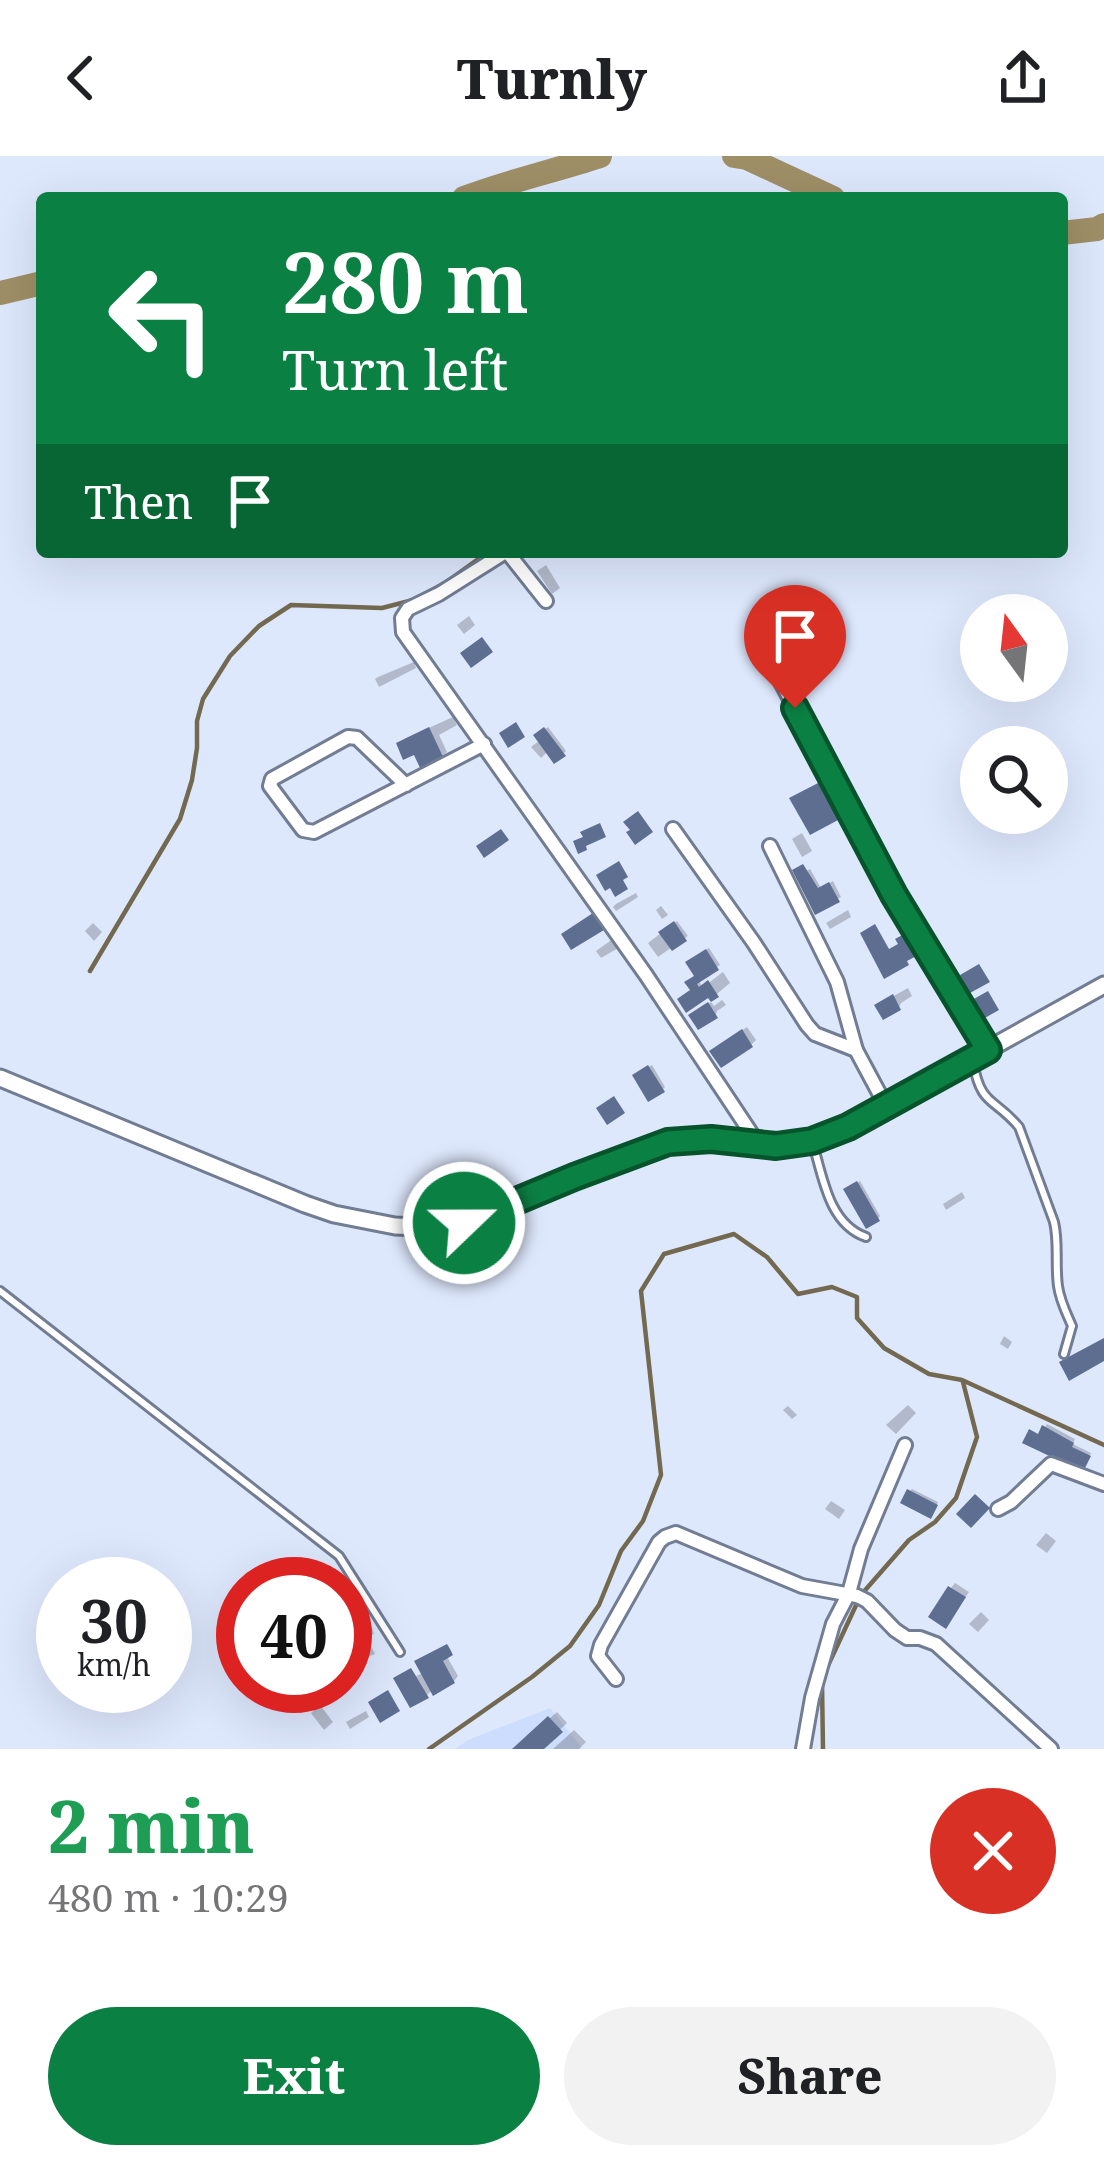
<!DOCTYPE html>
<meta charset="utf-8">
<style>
body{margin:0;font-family:"Noto Serif",serif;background:#f2f2f2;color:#202124;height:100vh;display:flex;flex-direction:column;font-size:45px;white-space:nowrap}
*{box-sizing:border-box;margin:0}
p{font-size:39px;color:#757577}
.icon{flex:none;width:66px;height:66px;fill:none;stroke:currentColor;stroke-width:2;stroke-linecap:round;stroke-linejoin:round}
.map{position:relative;height:1593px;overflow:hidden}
.panel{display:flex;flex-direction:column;background:#fff;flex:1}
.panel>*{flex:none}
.hud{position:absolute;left:36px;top:36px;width:1032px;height:366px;border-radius:12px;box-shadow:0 12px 48px #0002;background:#0b8043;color:#fff;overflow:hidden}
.needle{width:78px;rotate:345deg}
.buttons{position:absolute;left:960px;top:438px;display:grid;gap:24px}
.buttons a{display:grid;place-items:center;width:108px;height:108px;border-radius:50%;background:#fff;box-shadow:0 12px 48px #0002;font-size:60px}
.speed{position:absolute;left:36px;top:1401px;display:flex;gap:24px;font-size:60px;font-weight:700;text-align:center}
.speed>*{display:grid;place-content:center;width:156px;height:156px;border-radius:50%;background:#fff;box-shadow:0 12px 48px #0002;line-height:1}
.speed small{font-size:30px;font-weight:400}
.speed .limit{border:18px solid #d22;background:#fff;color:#111}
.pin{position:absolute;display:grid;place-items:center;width:102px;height:102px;color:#fff;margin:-123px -51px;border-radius:50% 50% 50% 0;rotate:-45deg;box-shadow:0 0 12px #0007}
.pin .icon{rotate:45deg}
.me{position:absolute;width:132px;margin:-66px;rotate:68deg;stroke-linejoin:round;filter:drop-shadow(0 0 9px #0008)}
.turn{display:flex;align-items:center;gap:42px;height:252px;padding:0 48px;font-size:54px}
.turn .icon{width:156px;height:156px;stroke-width:2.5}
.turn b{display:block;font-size:84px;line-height:102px}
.then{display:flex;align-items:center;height:114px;padding:0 48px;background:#0003;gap:24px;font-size:45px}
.round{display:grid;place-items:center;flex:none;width:126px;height:126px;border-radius:63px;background:#f2f2f2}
.headline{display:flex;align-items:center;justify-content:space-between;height:204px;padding:0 48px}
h1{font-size:72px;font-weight:800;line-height:90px;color:#1e9e55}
.button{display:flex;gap:24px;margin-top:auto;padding:24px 48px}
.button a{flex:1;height:138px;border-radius:72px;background:#0b8043;color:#fff;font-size:48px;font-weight:800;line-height:138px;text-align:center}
.button a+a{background:#f2f2f2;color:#202124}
header{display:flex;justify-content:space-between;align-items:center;height:156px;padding:0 48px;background:#fff;font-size:54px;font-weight:800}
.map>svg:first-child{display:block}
.built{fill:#cdddfd}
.shadow{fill:#0003}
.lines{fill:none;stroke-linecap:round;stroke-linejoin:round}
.stream{stroke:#736950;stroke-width:4.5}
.river{stroke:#9f8f67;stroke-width:24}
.building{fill:#5d6e91}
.service-casing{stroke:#727d94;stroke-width:12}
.minor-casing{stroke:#727d94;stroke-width:18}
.tertiary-casing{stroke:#727d94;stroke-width:21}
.service{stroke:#fff;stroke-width:6}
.minor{stroke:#fff;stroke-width:12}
.tertiary{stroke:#fff;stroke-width:15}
.route-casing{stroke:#07532c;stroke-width:30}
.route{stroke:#0b8043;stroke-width:21}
</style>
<header><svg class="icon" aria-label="back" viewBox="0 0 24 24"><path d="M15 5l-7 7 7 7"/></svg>Turnly<svg class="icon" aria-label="share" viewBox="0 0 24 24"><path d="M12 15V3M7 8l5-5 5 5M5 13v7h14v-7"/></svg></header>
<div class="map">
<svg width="1104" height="1593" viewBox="0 0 1104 1593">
<rect width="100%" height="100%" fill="#dee8fd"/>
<!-- built -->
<path class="built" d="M550,1552L583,1593H455L468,1584Z"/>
<!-- shadow -->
<g class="shadow">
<path d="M546,409L560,432L552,438L537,415Z"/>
<path d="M469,460L475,469L464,478L457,469Z"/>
<path d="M414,506L416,512L379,531L375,523L378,521Z"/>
<path d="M453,561L457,569L439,579L447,596L442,600L404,583Z"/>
<path d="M548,571L566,595L555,604L548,595L541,602L531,591L540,584L537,579Z"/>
<path d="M825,625L841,658L811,675L795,640Z"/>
<path d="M802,677L812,695L802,701L792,683Z"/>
<path d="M810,713L821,732L833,725L841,741L816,755L801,718Z"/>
<path d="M636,737L638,741L635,743L616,755L613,751L616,748Z"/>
<path d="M661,750L668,759L662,763L656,754Z"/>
<path d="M848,754L851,761L830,773L826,767Z"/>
<path d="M677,765L688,780L658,801L648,787Z"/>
<path d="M93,767L102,776L94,785L85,775Z"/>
<path d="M617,780L620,791L601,802L596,795Z"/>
<path d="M709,792L720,809L698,824L703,831L723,816L730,827L712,842L693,834L697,819L691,804Z"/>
<path d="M908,832L912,840L901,847L899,851L881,847Z"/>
<path d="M722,844L726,849L717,855L716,859L694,857L711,846L714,850Z"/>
<path d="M747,871L756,884L751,889L718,890Z"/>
<path d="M652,909L665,931L663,933L638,917Z"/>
<path d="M860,1025L880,1060L878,1063L850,1031Z"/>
<path d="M962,1036L965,1042L946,1054L943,1048Z"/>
<path d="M1004,1180L1012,1186L1008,1193L1000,1188Z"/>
<path d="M908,1249L916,1257L896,1278L886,1269Z"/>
<path d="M788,1250L797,1259L792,1263L783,1254Z"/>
<path d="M1047,1268L1075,1283L1073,1288L1091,1297L1085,1310L1045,1271Z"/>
<path d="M912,1333L938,1346L933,1357L910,1335Z"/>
<path d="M831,1345L845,1354L839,1363L825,1353Z"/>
<path d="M1046,1377L1056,1385L1047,1397L1036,1389Z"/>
<path d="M955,1427L969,1436L950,1464L951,1432Z"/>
<path d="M981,1456L989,1464L978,1476L969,1468Z"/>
<path d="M371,1468L374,1478L362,1483L358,1474Z"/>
<path d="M448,1489L452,1496L446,1499L458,1520L454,1525L432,1534L427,1539L396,1523L412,1514L416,1520L423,1517L422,1501Z"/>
<path d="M372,1492L375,1498L346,1509L345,1506Z"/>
<path d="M320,1549L333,1566L324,1574L311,1557Z"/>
<path d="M366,1555L369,1561L350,1573L346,1566Z"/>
<path d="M557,1556L567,1567L539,1593H515Z"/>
<path d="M574,1574L586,1586L579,1593H553Z"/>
</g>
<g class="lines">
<!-- stream -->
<g class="stream">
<path d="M90,815L180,663L192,624L197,592V565L203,543L230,500L259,470L291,449L382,452L413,444L445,427L488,396"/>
<path d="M860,1440L909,1384L935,1366L956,1342L977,1281L963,1226"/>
<path d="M825,1516L858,1445"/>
<path d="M822,1527L823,1593"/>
<path d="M429,1593L532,1521L570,1490L599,1449L621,1395L643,1365L661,1319L641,1135L664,1098L734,1078L767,1101L798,1138L832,1131L857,1141V1162L884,1192L929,1218L962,1224L1104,1289"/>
</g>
<!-- river -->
<g class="river">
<path d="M734,0L747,2L833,42"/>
<path d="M464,42C509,25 554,15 600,0"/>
<path d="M1062,77L1097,73L1104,69"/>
<path d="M0,137L42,127"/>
</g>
</g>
<!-- building -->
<g class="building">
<path d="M482,481L493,496L471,512L460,497Z"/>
<path d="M516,566L525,581L508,592L499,577Z"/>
<path d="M429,571L444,603L421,614L414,599L403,604L396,587Z"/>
<path d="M544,571L566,600L554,608L533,579Z"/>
<path d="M822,625L840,663L810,679L789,642Z"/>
<path d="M638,655L653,676L635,689L626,676L630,674L623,666Z"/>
<path d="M600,667L606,681L586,690L587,694L578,698L573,685L583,681L580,676Z"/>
<path d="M501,673L509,684L484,702L476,690Z"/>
<path d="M619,705L628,721L623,724L628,733L615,741L610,732L605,735L596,719Z"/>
<path d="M803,708L818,732L829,726L840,746L815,759L792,714Z"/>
<path d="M593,757L604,774L571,794L561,778Z"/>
<path d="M674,765L687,785L672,795L658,776Z"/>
<path d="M875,768L889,793L898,788L895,783L910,775L922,797L907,805L909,809L884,823L860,777Z"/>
<path d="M706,793L719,814L697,828L699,831L708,824L719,841L711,846L708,842L686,857L677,843L690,834L684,826L694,820L685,806Z"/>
<path d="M979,808L990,826L970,837L960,819Z"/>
<path d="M988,835L999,854L983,863L972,844Z"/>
<path d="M893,838L901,854L883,864L874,849Z"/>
<path d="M708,846L718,862L698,874L688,859Z"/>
<path d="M742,873L753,891L721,912L709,895Z"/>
<path d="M648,909L665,936L648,946L632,919Z"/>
<path d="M614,940L625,957L607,969L596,952Z"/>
<path d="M857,1025L880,1065L866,1073L843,1033Z"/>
<path d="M1104,1182V1205L1069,1225L1059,1206Z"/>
<path d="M1042,1269L1074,1287L1072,1291L1091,1300L1083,1316L1022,1287L1029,1273L1038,1278Z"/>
<path d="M907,1333L938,1349L931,1363L900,1347Z"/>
<path d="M975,1338L990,1352L971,1372L956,1358Z"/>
<path d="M948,1430L966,1441L946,1473L928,1461Z"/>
<path d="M447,1488L453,1499L443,1505L455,1527L433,1540L414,1505Z"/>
<path d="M411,1512L429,1542L410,1552L393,1522Z"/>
<path d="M388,1534L400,1555L380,1567L368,1546Z"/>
<path d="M548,1560L563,1576L544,1593H512Z"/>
</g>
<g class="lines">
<defs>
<g id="service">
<path d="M973,906C981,951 994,941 1019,971L1054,1066C1059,1087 1055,1108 1058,1130C1060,1145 1066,1156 1072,1170L1064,1198"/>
<path d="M813,988C823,1022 829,1068 866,1081"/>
<path d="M0,1135L339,1400L400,1496"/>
</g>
<g id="minor">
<path d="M546,445L508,397H504L439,438L408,453L402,462L403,476L646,819L759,989"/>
<path d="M755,477L894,739L988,894"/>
<path d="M406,629L357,582L348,581L272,623L270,630L303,674L314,676L484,588"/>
<path d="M673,673L754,787L807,869L815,878L856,894"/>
<path d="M770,690L837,826L856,894L886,950"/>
<path d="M998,1353L1011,1346L1051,1308L1104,1328"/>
<path d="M616,1523L598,1500L601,1489L659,1386L665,1381L676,1377L802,1430L857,1440L867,1445L895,1474L907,1482H920L936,1488L1051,1593"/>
<path d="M803,1593L812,1542L833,1468L849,1437L861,1393L905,1289"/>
</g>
<path id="tertiary" d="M0,922L305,1048L334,1058L395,1070L442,1072L483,1061L574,1021L668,986L711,983L776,990L811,985L848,971L1104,829"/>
</defs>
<!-- service casing -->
<use href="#service" class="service-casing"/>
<!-- minor casing -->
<use href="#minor" class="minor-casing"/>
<!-- tertiary casing -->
<use href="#tertiary" class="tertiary-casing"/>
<!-- service -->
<use href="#service" class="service"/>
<!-- minor -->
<use href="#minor" class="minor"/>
<!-- tertiary -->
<use href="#tertiary" class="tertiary"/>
</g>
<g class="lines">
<defs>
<path id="route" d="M464,1067L574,1021L668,986L711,983L776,990L812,985L848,971L988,894L894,739L795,552"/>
</defs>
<!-- route casing -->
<use href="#route" class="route-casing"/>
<!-- route -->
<use href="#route" class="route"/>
</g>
</svg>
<div class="buttons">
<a><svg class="needle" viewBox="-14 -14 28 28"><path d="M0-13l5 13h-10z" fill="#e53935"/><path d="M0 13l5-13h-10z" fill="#757577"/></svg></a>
<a><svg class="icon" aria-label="search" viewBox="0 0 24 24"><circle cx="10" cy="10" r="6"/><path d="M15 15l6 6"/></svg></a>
</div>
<div class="speed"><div>30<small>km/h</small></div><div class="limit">40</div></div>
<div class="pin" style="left:795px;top:552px;background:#d93025"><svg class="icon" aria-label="arrive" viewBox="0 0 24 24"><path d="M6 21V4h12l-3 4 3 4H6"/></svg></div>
<svg class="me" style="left:464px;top:1067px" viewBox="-20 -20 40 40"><circle r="17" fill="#0b8043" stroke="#fff" stroke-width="3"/><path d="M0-11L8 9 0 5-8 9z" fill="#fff"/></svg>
<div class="hud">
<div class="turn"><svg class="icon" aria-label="left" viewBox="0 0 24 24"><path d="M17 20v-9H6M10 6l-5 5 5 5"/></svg><div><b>280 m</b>Turn left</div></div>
<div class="then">Then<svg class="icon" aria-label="arrive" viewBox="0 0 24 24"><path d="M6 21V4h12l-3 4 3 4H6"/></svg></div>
</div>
</div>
<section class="panel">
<div class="headline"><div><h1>2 min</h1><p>480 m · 10:29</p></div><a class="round" style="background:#d93025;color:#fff"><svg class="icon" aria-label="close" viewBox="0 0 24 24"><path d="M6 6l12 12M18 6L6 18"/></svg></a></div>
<div class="button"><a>Exit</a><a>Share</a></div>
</section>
